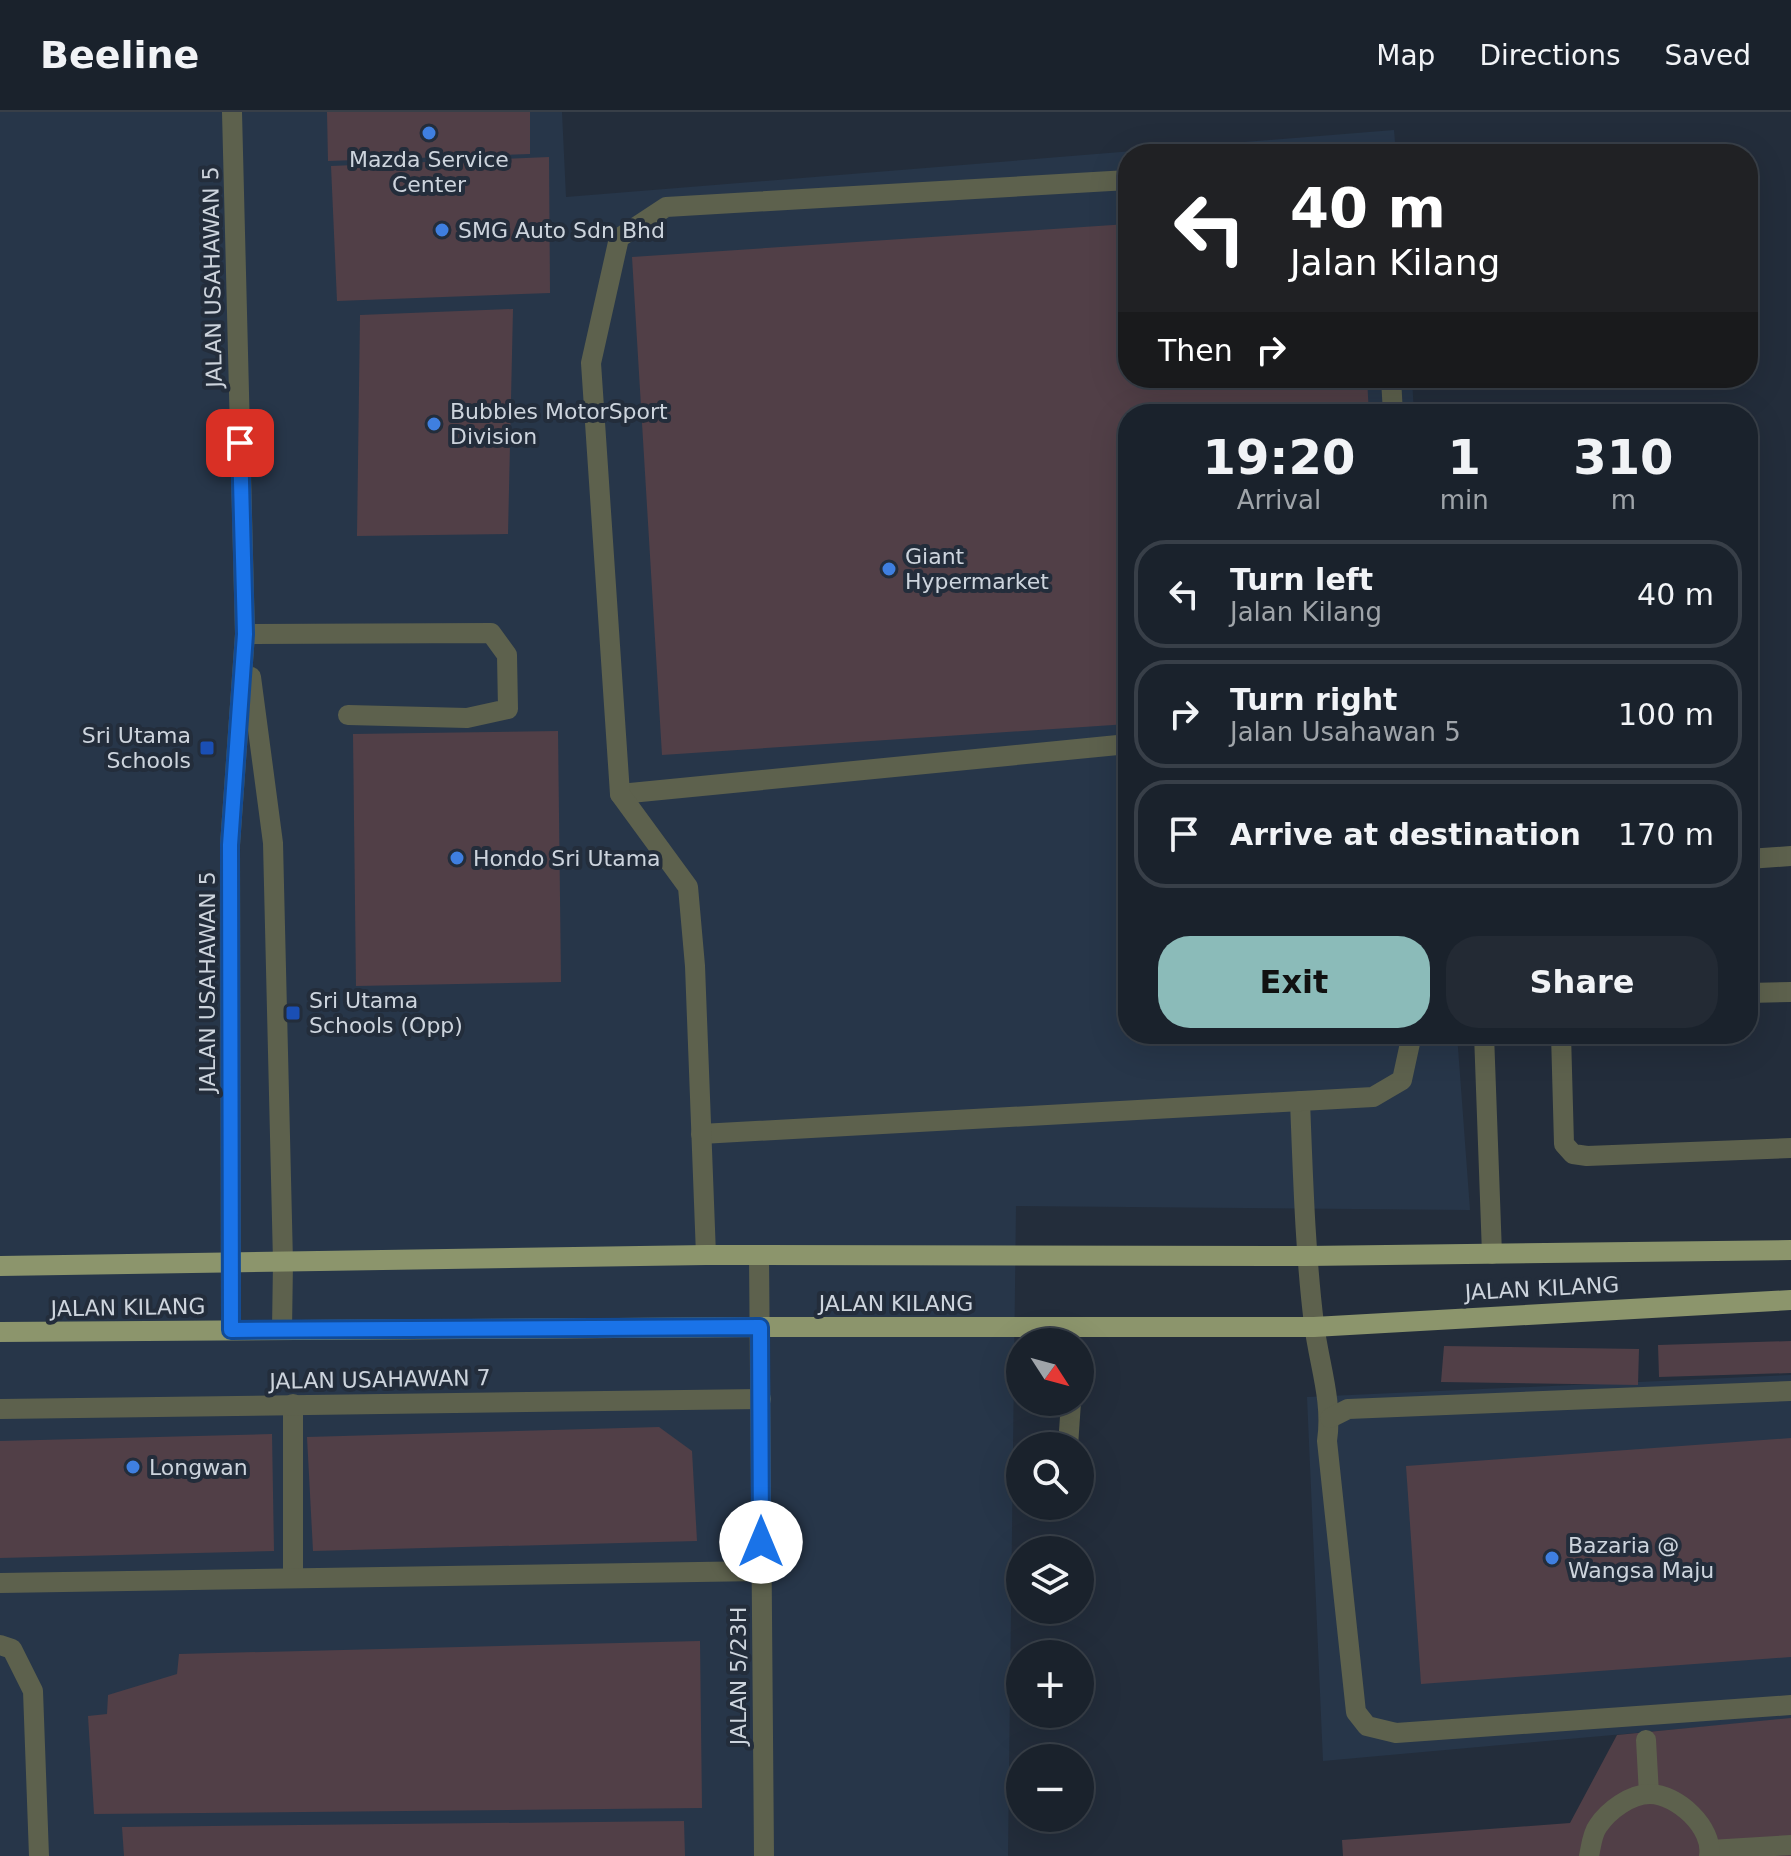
<!DOCTYPE html>
<meta charset="utf-8">
<style>
body{margin:0;font-family:"DejaVu Sans",sans-serif;background:#232a34;color:#f1f3f6;height:100vh;display:flex;flex-direction:column;font-size:30px;white-space:nowrap}
*{box-sizing:border-box;margin:0}
p{font-size:26px;color:#9fa4a9}
.icon{flex:none;width:44px;height:44px;fill:none;stroke:currentColor;stroke-width:2;stroke-linecap:round;stroke-linejoin:round}
.map{position:relative;flex:1;overflow:hidden}
.side{position:absolute;left:1118px;top:292px;width:640px;height:640px;display:flex;flex-direction:column;background:#1a222c;border-radius:32px;box-shadow:0 8px 32px #0002,0 0 0 2px #383f48}
.side>*{flex:none}
.hud{position:absolute;left:1118px;top:32px;width:640px;height:244px;border-radius:32px;box-shadow:0 8px 32px #0002,0 0 0 2px #383f48;background:#202124;color:#fff;overflow:hidden}
.needle{width:52px;rotate:126deg}
.buttons{position:absolute;left:1006px;top:1216px;display:grid;gap:16px}
.buttons a{display:grid;place-items:center;width:88px;height:88px;border-radius:50%;background:#1a222c;box-shadow:0 8px 32px #0002,0 0 0 2px #383f48;font-size:40px}
.pin{position:absolute;display:grid;place-items:center;width:68px;height:68px;color:#fff;margin:-34px;border-radius:16px;box-shadow:0 4px 12px #0006}
.me{position:absolute;width:88px;margin:-44px;rotate:0deg;stroke-linejoin:round;filter:drop-shadow(0 0 6px #0008)}
.turn{display:flex;align-items:center;gap:28px;height:168px;padding:0 40px;font-size:36px}
.turn .icon{width:104px;height:104px;stroke-width:2.5}
.turn b{display:block;font-size:56px;line-height:68px}
.then{display:flex;align-items:center;height:76px;padding:0 40px;background:#0003;gap:16px;font-size:30px}
.eta{display:flex;justify-content:space-evenly;align-items:center;height:136px;text-align:center}
.eta b{font-size:48px;font-weight:800;line-height:56px}
.action{display:flex;gap:16px;margin-top:auto;padding:16px 40px}
.action a{flex:1;height:92px;border-radius:32px;background:#8bbbb9;color:#111;font-size:32px;font-weight:800;line-height:92px;text-align:center}
.action a+a{background:#232a34;color:#f1f3f6}
ul{padding:0;list-style:none}
li{display:flex;align-items:center;gap:24px;height:108px;margin:0 16px 12px;padding:0 24px;border:4px solid #383f48;border-radius:32px}
li div{flex:1}
li b{display:block;font-size:30px}
li em{font-style:normal}
header{display:flex;align-items:center;gap:48px;box-sizing:border-box;height:112px;padding:0 40px;background:#1a222c;border-bottom:2px solid #383f48}
header strong{font-size:38px}
nav{display:flex;gap:44px;margin-inline-start:auto;font-size:28px}
.map>svg:first-child{display:block}
.built{fill:#273649}
.building{fill:#513f47}
.lines{fill:none;stroke-linecap:round;stroke-linejoin:round}
.minor{stroke:#5d614d;stroke-width:20}
.major{stroke:#8c956c;stroke-width:20}
.route-casing{stroke:#114b97;stroke-width:20}
.route{stroke:#1a73e8;stroke-width:14}
.shop-dot{fill:#3f7fe0;stroke:#232d3b;stroke-width:3}
.transit-dot{fill:#1a4fb4;stroke:#232d3b;stroke-width:3}
.labels{text-anchor:middle;stroke-width:8;stroke-linejoin:round;paint-order:stroke}
.poi-label{font-size:22px;fill:#cdd4dd;stroke:#232d3b;text-anchor:start}
.street-label{font-size:22px;fill:#cdd4dd;stroke:#232d3b}
</style>
<header>
<strong>Beeline</strong>
<nav><a>Map</a><a>Directions</a><a>Saved</a></nav>
</header>
<div class="map">
<svg width="1791" height="1744" viewBox="0 0 1791 1744">
<rect width="100%" height="100%" fill="#232d3b"/>
<!-- built -->
<g class="built">
<path d="M0,0H562L566,85L1394,18L1396,42H1128V266H1412L1414,302H1128V922H1457L1470,1098L1016,1094L1008,1744H0Z"/>
<path d="M1791,1263V1607L1323,1649L1307,1285Z"/>
</g>
<!-- building -->
<g class="building">
<path d="M327,0H530V42L328,49Z"/>
<path d="M549,45L550,181L337,189L331,54Z"/>
<path d="M1128,112V266H1367L1369,302H1128V612L662,643L632,145Z"/>
<path d="M513,197L508,422L357,424L360,203Z"/>
<path d="M1748,538H1750L1760,709L1748,710Z"/>
<path d="M558,619L561,870L356,874L353,622Z"/>
<path d="M1791,1229V1261L1659,1265L1658,1233Z"/>
<path d="M1444,1234L1639,1237L1638,1273L1441,1270Z"/>
<path d="M659,1315L692,1339L697,1429L313,1439L307,1325Z"/>
<path d="M272,1322L274,1439L0,1446V1329Z"/>
<path d="M1791,1326V1545L1421,1572L1406,1354Z"/>
<path d="M700,1529L702,1696L94,1702L88,1604L107,1602L108,1583L177,1562L179,1542Z"/>
<path d="M1791,1606V1744H1343L1342,1728L1570,1711L1617,1623Z"/>
<path d="M684,1709L685,1744H124L122,1715Z"/>
</g>
<g class="lines">
<!-- minor -->
<g class="minor">
<path d="M1391,266L1393,302"/>
<path d="M245,522L491,521L507,543L508,597L467,606L348,603"/>
<path d="M251,565L273,731L283,1150L282,1218"/>
<path d="M620,682L1128,632"/>
<path d="M1748,747L1791,744"/>
<path d="M1748,881L1791,880"/>
<path d="M1484,922L1492,1142"/>
<path d="M1561,922L1564,1032L1573,1042L1587,1044L1791,1036"/>
<path d="M1300,989C1303,1064 1305,1138 1314,1212C1319,1252 1333,1289 1327,1329L1356,1600L1367,1614L1396,1621L1791,1593"/>
<path d="M701,1022L1373,985L1402,968L1412,922"/>
<path d="M706,1143L695,854L688,775L620,682L591,251L619,126L666,95L1128,68"/>
<path d="M759,1143L764,1744"/>
<path d="M231,1218L230,733L245,522L232,0"/>
<path d="M293,1292V1466"/>
<path d="M0,1297L761,1287"/>
<path d="M1330,1306L1348,1297L1791,1279"/>
<path d="M1068,1334L1071,1290"/>
<path d="M0,1471L761,1459"/>
<path d="M0,1533L12,1537L33,1579L39,1744"/>
<path d="M1646,1628L1649,1682"/>
<path d="M1710,1738L1791,1733"/>
<path d="M1589,1744C1591,1735 1592,1722 1598,1714C1608,1699 1630,1682 1650,1682C1677,1682 1714,1716 1709,1744"/>
</g>
<!-- major -->
<g class="major">
<path d="M0,1154L706,1143L1307,1144L1791,1138"/>
<path d="M0,1220L760,1215H1314L1791,1188"/>
</g>
</g>
<g class="lines">
<defs>
<path id="route" d="M240,331L245,522L230,733L231,1218L760,1215L761,1430"/>
</defs>
<!-- route casing -->
<use href="#route" class="route-casing"/>
<!-- route -->
<use href="#route" class="route"/>
</g>
<!-- markers -->
<g class="shop-dot">
<circle cx="429" cy="21" r="8"/>
<circle cx="442" cy="118" r="8"/>
<circle cx="434" cy="312" r="8"/>
<circle cx="889" cy="457" r="8"/>
<circle cx="457" cy="746" r="8"/>
<circle cx="133" cy="1355" r="8"/>
<circle cx="1552" cy="1446" r="8"/>
</g>
<g class="transit-dot">
<rect x="199" y="628" width="16" height="16" rx="4"/>
<rect x="285" y="893" width="16" height="16" rx="4"/>
</g>
<g class="labels">
<!-- poi labels -->
<g class="poi-label">
<text x="429" y="55" text-anchor="middle">Mazda Service<tspan x="429" dy="25">Center</tspan></text>
<text x="458" y="126">SMG Auto Sdn Bhd</text>
<text x="450" y="307">Bubbles MotorSport<tspan x="450" dy="25">Division</tspan></text>
<text x="905" y="452">Giant<tspan x="905" dy="25">Hypermarket</tspan></text>
<text x="191" y="631" text-anchor="end">Sri Utama<tspan x="191" dy="25">Schools</tspan></text>
<text x="473" y="754">Hondo Sri Utama</text>
<text x="309" y="896">Sri Utama<tspan x="309" dy="25">Schools (Opp)</tspan></text>
<text x="149" y="1363">Longwan</text>
<text x="1568" y="1441">Bazaria @<tspan x="1568" dy="25">Wangsa Maju</tspan></text>
</g>
<!-- street labels -->
<g class="street-label">
<text transform="translate(212 165) rotate(-91)" y="8">JALAN USAHAWAN 5</text>
<text transform="translate(207 870) rotate(-90)" y="8">JALAN USAHAWAN 5</text>
<text transform="translate(1542 1176) rotate(-3)" y="8">JALAN KILANG</text>
<text x="896" y="1199">JALAN KILANG</text>
<text transform="translate(128 1195) rotate(-1)" y="8">JALAN KILANG</text>
<text transform="translate(380 1267) rotate(-1)" y="8">JALAN USAHAWAN 7</text>
<text transform="translate(738 1564) rotate(-90)" y="8">JALAN 5/23H</text>
</g>
</g>
</svg>
<div class="buttons">
<a><svg class="needle" viewBox="-14 -14 28 28"><path d="M0-13l5 13h-10z" fill="#e53935"/><path d="M0 13l5-13h-10z" fill="#9fa4a9"/></svg></a>
<a><svg class="icon" aria-label="search" viewBox="0 0 24 24"><circle cx="10" cy="10" r="6"/><path d="M15 15l6 6"/></svg></a>
<a><svg class="icon" aria-label="layers" viewBox="0 0 24 24"><path d="M12 4l9 5-9 5-9-5zM3 14l9 5 9-5"/></svg></a>
<a>+</a>
<a>−</a>
</div>
<div class="pin" style="left:240px;top:331px;background:#d93025"><svg class="icon" aria-label="arrive" viewBox="0 0 24 24"><path d="M6 21V4h12l-3 4 3 4H6"/></svg></div>
<svg class="me" style="left:761px;top:1430px" viewBox="-20 -20 40 40"><circle r="19" fill="#fff"/><path d="M0-13L10 11 0 6-10 11z" fill="#1a73e8"/></svg>
<div class="hud">
<div class="turn"><svg class="icon" aria-label="left" viewBox="0 0 24 24"><path d="M17 20v-9H6M10 6l-5 5 5 5"/></svg><div><b>40 m</b>Jalan Kilang</div></div>
<div class="then">Then<svg class="icon" aria-label="right" viewBox="0 0 24 24"><path d="M7 20v-9h11M14 6l5 5-5 5"/></svg></div>
</div>
<section class="side">
<div class="eta">
<div><b>19:20</b><p>Arrival</p></div>
<div><b>1</b><p>min</p></div>
<div><b>310</b><p>m</p></div>
</div>
<ul>
<li><svg class="icon" aria-label="left" viewBox="0 0 24 24"><path d="M17 20v-9H6M10 6l-5 5 5 5"/></svg><div><b>Turn left</b><p>Jalan Kilang</p></div><em>40 m</em></li>
<li><svg class="icon" aria-label="right" viewBox="0 0 24 24"><path d="M7 20v-9h11M14 6l5 5-5 5"/></svg><div><b>Turn right</b><p>Jalan Usahawan 5</p></div><em>100 m</em></li>
<li><svg class="icon" aria-label="arrive" viewBox="0 0 24 24"><path d="M6 21V4h12l-3 4 3 4H6"/></svg><div><b>Arrive at destination</b></div><em>170 m</em></li>
</ul>
<div class="action"><a>Exit</a><a>Share</a></div>
</section>
</div>
